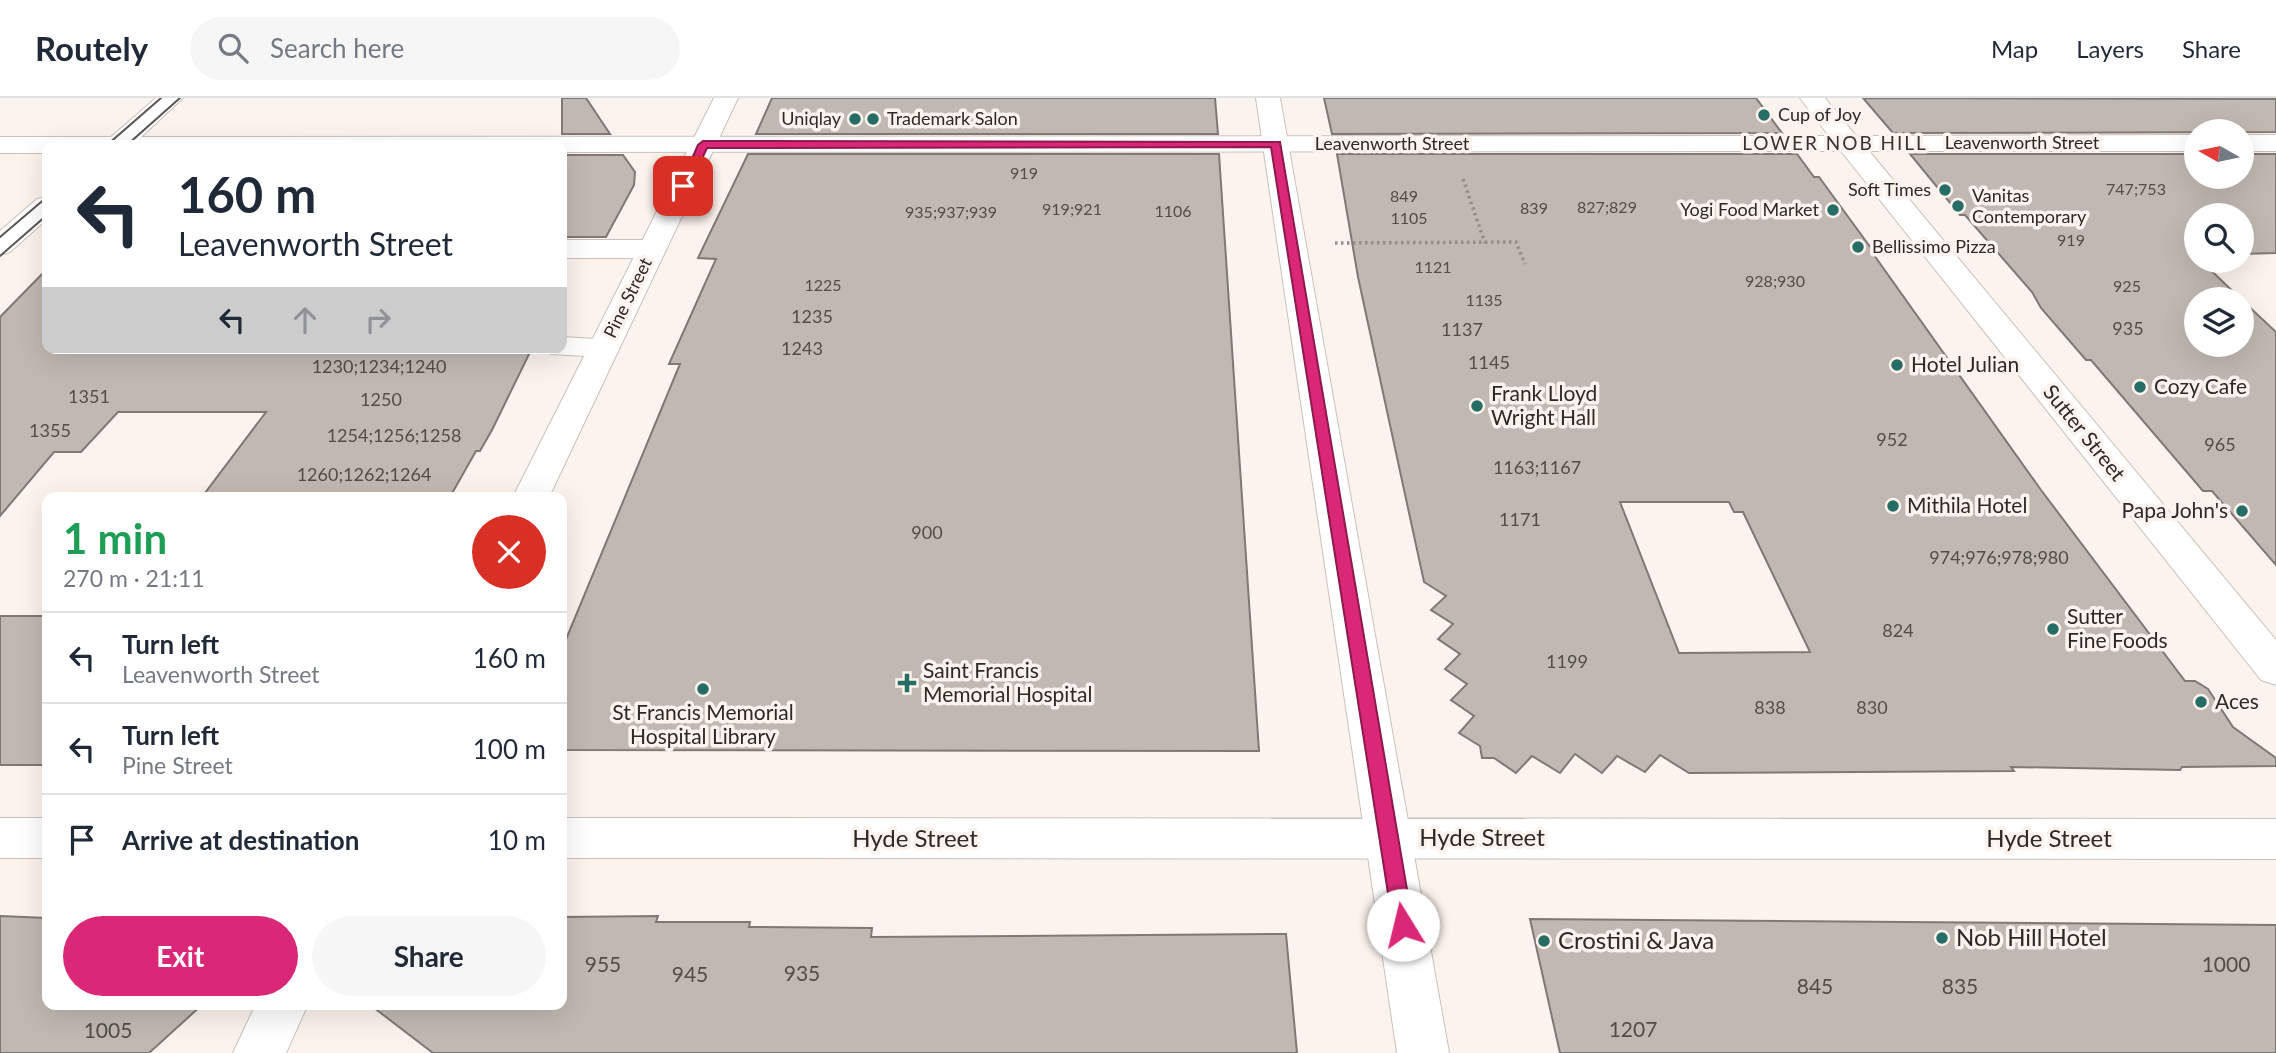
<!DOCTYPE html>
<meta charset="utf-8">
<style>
body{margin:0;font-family:Lato,sans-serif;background:#f6f6f7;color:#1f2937;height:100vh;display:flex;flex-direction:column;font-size:26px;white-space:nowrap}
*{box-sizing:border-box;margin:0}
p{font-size:23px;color:#747a83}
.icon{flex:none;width:38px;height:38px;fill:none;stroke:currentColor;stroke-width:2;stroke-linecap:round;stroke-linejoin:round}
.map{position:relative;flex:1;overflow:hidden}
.drawer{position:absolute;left:42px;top:394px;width:525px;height:518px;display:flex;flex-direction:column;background:#fff;border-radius:14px;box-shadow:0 7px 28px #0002}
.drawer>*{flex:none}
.top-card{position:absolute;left:42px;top:42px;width:525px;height:214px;border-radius:14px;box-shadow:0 7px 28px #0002;background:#fff;color:#1f2937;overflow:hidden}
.needle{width:46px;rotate:279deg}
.fabs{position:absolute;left:2184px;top:21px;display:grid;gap:14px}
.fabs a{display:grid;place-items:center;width:70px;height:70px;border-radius:50%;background:#fff;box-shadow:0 7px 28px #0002;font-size:35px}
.pin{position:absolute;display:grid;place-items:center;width:60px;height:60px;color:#fff;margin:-30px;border-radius:14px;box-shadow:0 4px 10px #0006}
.me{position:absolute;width:77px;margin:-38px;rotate:351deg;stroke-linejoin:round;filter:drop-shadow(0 0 5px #0008)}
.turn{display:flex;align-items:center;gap:24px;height:147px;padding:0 21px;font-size:32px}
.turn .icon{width:91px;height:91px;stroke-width:2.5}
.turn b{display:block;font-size:49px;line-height:60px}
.lanes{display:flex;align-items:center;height:66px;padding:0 21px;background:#0003;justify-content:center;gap:35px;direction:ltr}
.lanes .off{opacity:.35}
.round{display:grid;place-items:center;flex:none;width:74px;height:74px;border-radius:37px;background:#f6f6f7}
.headline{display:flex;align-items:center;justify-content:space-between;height:119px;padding:0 21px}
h1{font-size:42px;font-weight:700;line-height:52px;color:#1e9e55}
.primary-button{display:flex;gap:14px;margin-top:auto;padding:14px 21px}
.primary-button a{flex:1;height:80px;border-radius:42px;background:#db2777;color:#fff;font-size:28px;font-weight:700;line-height:80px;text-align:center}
.primary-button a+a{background:#f6f6f7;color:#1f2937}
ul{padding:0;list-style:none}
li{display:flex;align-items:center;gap:21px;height:91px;padding:0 21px;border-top:2px solid #e0e1e3}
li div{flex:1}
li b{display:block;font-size:26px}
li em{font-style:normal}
header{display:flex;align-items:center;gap:42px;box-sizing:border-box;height:98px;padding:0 35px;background:#fff;border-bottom:2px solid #e0e1e3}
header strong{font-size:33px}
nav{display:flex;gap:38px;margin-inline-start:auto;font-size:24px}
.search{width:490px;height:63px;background:#f6f6f7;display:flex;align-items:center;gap:18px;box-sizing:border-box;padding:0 24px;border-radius:38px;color:#747a83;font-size:26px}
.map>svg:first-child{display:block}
.building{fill:#c1b8b1;stroke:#807872;stroke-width:2;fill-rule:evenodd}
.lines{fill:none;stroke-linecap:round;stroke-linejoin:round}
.minor-casing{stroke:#cac1ba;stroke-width:2}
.major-casing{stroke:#cac1ba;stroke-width:2}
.path{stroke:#938d88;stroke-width:3.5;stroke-dasharray:2.5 3.5;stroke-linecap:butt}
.minor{fill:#fff;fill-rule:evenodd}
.major{fill:#fff;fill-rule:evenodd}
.tram{stroke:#595551;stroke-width:2}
.route{fill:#db2777;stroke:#8e194d;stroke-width:2}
.poi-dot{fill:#256d65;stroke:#fdf3ed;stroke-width:2.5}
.labels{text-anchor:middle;stroke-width:7;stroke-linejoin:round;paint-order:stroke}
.far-number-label{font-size:16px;fill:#514d49}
.far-poi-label{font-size:18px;fill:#2c2926;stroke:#fdf3ed;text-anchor:start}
.far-street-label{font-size:18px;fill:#2c2926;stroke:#fdf3ed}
.number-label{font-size:18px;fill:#514d49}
.far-neighbourhood-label{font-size:19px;letter-spacing:2px;fill:#38312c;stroke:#fdf3ed}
.poi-label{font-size:21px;fill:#2c2926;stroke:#fdf3ed;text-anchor:start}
.street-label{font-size:21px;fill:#2c2926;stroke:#fdf3ed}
.near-number-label{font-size:21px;fill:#514d49}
.near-street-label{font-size:24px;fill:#2c2926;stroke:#fdf3ed}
.near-poi-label{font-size:24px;fill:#2c2926;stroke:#fdf3ed;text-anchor:start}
</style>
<header>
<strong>Routely</strong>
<div class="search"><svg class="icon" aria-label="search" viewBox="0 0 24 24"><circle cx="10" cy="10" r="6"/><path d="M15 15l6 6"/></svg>Search here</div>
<nav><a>Map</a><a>Layers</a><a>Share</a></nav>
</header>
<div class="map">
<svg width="2276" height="955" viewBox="0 0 2276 955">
<rect width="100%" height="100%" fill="#fdf3ed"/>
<!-- building -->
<g class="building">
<path d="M562,0H586L610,36H562Z"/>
<path d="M772,0H1215L1218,36H756Z"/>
<path d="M1324,0H1756L1782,35L1332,36Z"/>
<path d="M1863,0L2276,1V34L1893,35Z"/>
<path d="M748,56H1219L1259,653L562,652V551L680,266H669L716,161L698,160Z"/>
<path d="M1337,56H1797L1814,79H1819L1876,157H1874L2041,392L2185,583H2195L2208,591L2233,629L2276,660V668L2182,669L2180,672L2011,669L2014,673L1689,675L1660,657L1645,674L1617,658L1602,675L1575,656L1560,675L1532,658L1516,675L1494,660H1482L1480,648L1459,635L1474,618L1451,602L1467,586L1445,571L1460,556L1438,541L1453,526L1431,512L1446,498L1424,484L1358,179ZM1620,404H1729L1734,414H1743L1810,554L1679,555Z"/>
<path d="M1910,56H2196V79H2242V56H2276V155L2242,156V117H2196L2194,156L2196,163H2201L2241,201H2196V247H2242V202L2276,234V467L2212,393H2203L2091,262H2086L2041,210L2032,194L1965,117H1960Z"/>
<path d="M562,57H623L635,74L634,87L606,139H562Z"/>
<path d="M47,171V250H532L492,332L480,353H476L450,399H383L385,395L202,399L266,314H118L81,354H54L0,418V219Z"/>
<rect x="0" y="518" width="47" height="149"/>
<path d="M0,818L47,820V906H203L149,955H0Z"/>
<path d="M658,818L656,824H750L749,829L872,830L871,839L1286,836L1297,955H433L369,906H562V819Z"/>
<path d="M1530,821L2276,827V955H1560Z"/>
</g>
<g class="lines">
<defs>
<g id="minor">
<path d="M156,0H183L141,39L1829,38L1800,0H1825L1856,38L2196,37V53H1869L2276,542V587L2261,582L1841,53L562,54V47H47V55H0V39H111Z"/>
<rect x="2242" y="37" width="34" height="16"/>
<path d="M47,99V121L10,154L0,157V133L37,101Z"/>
<path d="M562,142H652L662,145L666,151L662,157L652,160H562Z"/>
<path d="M562,239L615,242L620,249L615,256L604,259L551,256L547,250H562Z"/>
<rect x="0" y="720" width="47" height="40"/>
<path d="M562,720L2276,721V761L562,760Z"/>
</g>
<g id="major">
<path d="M714,0H738L549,399H513Z"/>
<path d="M1256,0H1280L1449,955H1397Z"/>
<path d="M256,906H308L286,955H233Z"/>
</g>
</defs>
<!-- minor casing -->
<use href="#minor" class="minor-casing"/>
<!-- major casing -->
<use href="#major" class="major-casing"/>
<!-- path -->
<g class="path">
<path d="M1463,81L1485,145"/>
<path d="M1335,145L1516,144L1525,166"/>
</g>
<!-- minor -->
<use href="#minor" class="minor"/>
<!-- major -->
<use href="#major" class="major"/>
<!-- tram -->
<g class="tram">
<path d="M107,47L161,0"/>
<path d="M127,47L180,0"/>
<path d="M0,139L47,99"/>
<path d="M0,158L47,117"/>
</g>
</g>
<!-- route -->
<path class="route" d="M703,43L1280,44L1413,827L1410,834L1403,836L1396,834L1393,827L1271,49L707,50L689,88L679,90L698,47Z"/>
<!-- markers -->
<g class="poi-dot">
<circle cx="1764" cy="17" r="7"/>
<circle cx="855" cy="21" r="7"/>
<circle cx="873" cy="21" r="7"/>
<circle cx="1945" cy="92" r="7"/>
<circle cx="1958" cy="108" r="7"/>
<circle cx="1833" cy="112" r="7"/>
<circle cx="1858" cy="149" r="7"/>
<circle cx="1897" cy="267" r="7"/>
<circle cx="2140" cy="289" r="7"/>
<circle cx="1477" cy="308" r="7"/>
<circle cx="1893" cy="408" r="7"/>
<circle cx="2242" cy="413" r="7"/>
<circle cx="2053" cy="531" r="7"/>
<path d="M903.5 574.5h7v7h7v7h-7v7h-7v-7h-7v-7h7z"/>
<circle cx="703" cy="591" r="7"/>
<circle cx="2201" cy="604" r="7"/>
<circle cx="1942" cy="840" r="7"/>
<circle cx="1544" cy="843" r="7"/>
</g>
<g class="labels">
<!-- far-number labels -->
<g class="far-number-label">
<text x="1024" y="81">919</text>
<text x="2136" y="97">747;753</text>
<text x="1404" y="104">849</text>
<text x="1607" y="115">827;829</text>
<text x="1534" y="116">839</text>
<text x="1072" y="117">919;921</text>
<text x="1173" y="119">1106</text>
<text x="951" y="120">935;937;939</text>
<text x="1409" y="126">1105</text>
<text x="2071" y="148">919</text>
<text x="1433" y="175">1121</text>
<text x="1775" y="189">928;930</text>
<text x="823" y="193">1225</text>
<text x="2127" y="194">925</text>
<text x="1484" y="208">1135</text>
</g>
<!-- far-poi labels -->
<g class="far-poi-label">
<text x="1778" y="23">Cup of Joy</text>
<text x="841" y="27" text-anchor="end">Uniqlay</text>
<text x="887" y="27">Trademark Salon</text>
<text x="1931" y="98" text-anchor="end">Soft Times</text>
<text x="1972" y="104">Vanitas<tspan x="1972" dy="21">Contemporary</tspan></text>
<text x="1819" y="118" text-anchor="end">Yogi Food Market</text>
<text x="1872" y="155">Bellissimo Pizza</text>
</g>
<!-- far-street labels -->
<g class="far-street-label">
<text x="2022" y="51">Leavenworth Street</text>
<text x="1392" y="52">Leavenworth Street</text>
<text transform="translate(628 200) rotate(-64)" y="6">Pine Street</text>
</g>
<!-- number labels -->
<g class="number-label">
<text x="812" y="225">1235</text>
<text x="2128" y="237">935</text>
<text x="1462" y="238">1137</text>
<text x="802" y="257">1243</text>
<text x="1489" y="271">1145</text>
<text x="379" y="275">1230;1234;1240</text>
<text x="89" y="305">1351</text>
<text x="381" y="308">1250</text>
<text x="50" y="339">1355</text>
<text x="394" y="344">1254;1256;1258</text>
<text x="1892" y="348">952</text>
<text x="2220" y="353">965</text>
<text x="1537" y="376">1163;1167</text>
<text x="364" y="383">1260;1262;1264</text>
<text x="1520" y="428">1171</text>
<text x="927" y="441">900</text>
<text x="1999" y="466">974;976;978;980</text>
<text x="1898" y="539">824</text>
<text x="1567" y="570">1199</text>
<text x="1770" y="616">838</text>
<text x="1872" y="616">830</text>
</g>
<!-- far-neighbourhood labels -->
<g class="far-neighbourhood-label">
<text x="1835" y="52">LOWER NOB HILL</text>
</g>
<!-- poi labels -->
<g class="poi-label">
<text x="1911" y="274">Hotel Julian</text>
<text x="2154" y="296">Cozy Cafe</text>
<text x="1491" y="303">Frank Lloyd<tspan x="1491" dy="24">Wright Hall</tspan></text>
<text x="1907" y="415">Mithila Hotel</text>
<text x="2228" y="420" text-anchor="end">Papa John's</text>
<text x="2067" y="526">Sutter<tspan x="2067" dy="24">Fine Foods</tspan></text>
<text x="923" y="580">Saint Francis<tspan x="923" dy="24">Memorial Hospital</tspan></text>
<text x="2215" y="611">Aces</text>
<text x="703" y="622" text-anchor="middle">St Francis Memorial<tspan x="703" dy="24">Hospital Library</tspan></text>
</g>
<!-- street labels -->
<g class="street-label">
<text transform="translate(2084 335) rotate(51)" y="7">Sutter Street</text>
</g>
<!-- near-number labels -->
<g class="near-number-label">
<text x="603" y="874">955</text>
<text x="2226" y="874">1000</text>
<text x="802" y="883">935</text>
<text x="690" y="884">945</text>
<text x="1815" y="896">845</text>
<text x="1960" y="896">835</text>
<text x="1633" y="939">1207</text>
<text x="108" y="940">1005</text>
</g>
<!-- near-street labels -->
<g class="near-street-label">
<text x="1482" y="748">Hyde Street</text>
<text x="915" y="749">Hyde Street</text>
<text x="2049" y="749">Hyde Street</text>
</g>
<!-- near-poi labels -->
<g class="near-poi-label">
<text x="1956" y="848">Nob Hill Hotel</text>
<text x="1558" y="851">Crostini &amp; Java</text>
</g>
</g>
</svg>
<div class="fabs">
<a><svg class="needle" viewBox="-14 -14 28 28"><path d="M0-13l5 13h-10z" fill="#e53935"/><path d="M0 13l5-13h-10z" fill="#747a83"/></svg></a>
<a><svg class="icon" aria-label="search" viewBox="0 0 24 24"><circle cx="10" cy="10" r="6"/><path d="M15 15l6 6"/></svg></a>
<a><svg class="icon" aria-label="layers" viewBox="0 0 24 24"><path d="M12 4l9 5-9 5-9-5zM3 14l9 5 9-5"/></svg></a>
</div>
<div class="pin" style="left:683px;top:88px;background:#d93025"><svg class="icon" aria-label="arrive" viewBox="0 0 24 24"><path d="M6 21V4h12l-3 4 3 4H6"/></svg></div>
<svg class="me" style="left:1403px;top:827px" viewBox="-20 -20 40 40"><circle r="19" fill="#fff"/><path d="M0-13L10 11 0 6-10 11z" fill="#db2777"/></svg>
<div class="top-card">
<div class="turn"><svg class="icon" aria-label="left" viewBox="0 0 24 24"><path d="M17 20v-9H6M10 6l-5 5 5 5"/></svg><div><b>160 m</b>Leavenworth Street</div></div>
<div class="lanes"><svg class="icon" aria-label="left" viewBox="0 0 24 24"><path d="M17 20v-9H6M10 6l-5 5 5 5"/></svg><svg class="icon off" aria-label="ahead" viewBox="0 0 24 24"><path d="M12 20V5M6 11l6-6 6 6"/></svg><svg class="icon off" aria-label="right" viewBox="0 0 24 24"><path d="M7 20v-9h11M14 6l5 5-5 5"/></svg></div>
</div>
<section class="drawer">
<div class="headline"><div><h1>1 min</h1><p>270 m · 21:11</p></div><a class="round" style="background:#d93025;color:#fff"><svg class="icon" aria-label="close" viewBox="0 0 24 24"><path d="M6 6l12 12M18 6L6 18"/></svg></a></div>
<ul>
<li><svg class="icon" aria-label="left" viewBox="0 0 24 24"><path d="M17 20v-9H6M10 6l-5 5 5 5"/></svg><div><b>Turn left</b><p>Leavenworth Street</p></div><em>160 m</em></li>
<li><svg class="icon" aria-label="left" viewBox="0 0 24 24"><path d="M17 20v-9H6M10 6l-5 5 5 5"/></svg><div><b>Turn left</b><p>Pine Street</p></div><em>100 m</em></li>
<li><svg class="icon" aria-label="arrive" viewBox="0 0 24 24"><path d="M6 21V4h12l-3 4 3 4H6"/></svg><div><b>Arrive at destination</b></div><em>10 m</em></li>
</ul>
<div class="primary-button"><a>Exit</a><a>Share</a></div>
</section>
</div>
